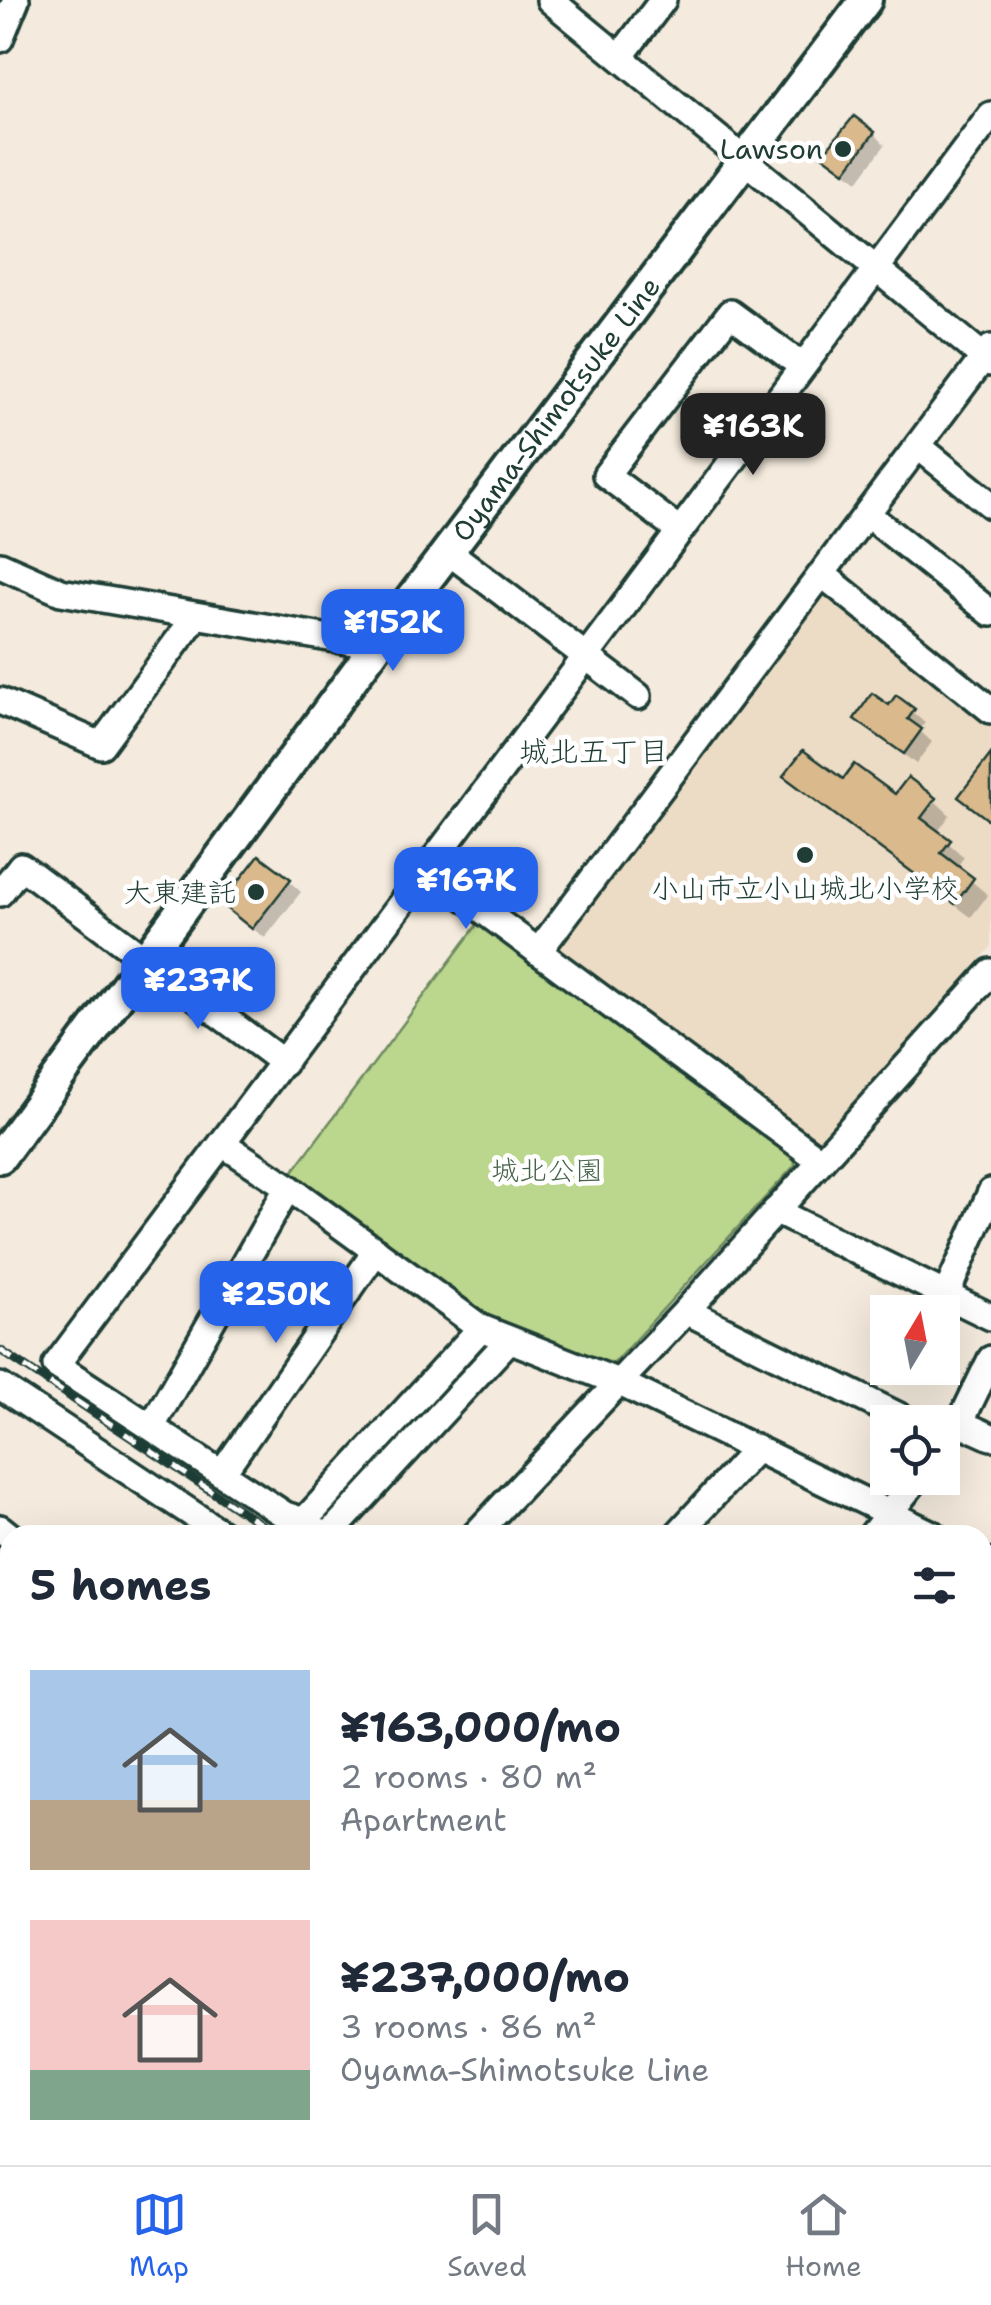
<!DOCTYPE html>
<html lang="en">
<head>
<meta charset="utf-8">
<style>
  :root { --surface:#fff; --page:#f2f2f3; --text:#1f2937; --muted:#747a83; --line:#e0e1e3; --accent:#2563eb }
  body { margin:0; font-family:"Shantell Sans","Klee One",sans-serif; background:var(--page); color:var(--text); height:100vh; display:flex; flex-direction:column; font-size:38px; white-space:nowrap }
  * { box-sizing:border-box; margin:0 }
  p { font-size:32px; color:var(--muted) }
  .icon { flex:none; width:55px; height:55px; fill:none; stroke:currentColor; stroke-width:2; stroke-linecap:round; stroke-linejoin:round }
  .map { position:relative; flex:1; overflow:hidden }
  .sheet { position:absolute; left:0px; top:1525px; width:992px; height:640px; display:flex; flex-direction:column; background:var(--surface); border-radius:30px 30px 0 0; box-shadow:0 10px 40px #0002 }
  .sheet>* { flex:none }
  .needle { width:65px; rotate:10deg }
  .fabs { position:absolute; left:870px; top:1295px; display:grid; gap:20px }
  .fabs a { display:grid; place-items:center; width:90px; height:90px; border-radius:0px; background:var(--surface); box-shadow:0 10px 40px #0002; font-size:50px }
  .price { position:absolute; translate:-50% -85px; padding:0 22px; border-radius:20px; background:var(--accent); color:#fff; font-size:32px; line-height:65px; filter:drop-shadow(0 2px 5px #0008) }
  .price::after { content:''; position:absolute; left:50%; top:60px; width:30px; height:22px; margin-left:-15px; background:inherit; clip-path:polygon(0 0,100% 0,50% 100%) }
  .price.current { background:#222; color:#fff }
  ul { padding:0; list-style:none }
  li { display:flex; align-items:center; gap:30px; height:250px; padding:0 30px }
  li span { display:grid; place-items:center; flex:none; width:280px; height:200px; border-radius:0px; color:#555 }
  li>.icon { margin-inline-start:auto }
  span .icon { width:120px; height:120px; fill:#fffc; stroke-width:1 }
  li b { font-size:42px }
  h2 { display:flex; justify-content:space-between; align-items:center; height:120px; padding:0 30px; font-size:42px }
  .menu { display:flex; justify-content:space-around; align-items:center; height:140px; border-top:2px solid var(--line); background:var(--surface); font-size:28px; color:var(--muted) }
  .menu a { display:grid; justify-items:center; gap:5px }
  .menu .current { color:var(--accent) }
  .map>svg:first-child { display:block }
  .built { fill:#ecdcc5 }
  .green { fill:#bbd68d; stroke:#6d8a60; stroke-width:2.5 }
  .shadow { fill:#0003 }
  .building { fill:#daba8d; stroke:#1f3d34; stroke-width:2.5 }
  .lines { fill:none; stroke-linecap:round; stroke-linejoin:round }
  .minor-casing { stroke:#1f3d34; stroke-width:32 }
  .major-casing { stroke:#1f3d34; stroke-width:38 }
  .minor { stroke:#fff; stroke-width:25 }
  .major { stroke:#fff; stroke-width:30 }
  .rail-casing { stroke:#1f3d34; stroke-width:9 }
  .rail { stroke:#fff; stroke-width:5; stroke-dasharray:15; stroke-linecap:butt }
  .poi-dot { fill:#1f3d34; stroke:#fff; stroke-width:4 }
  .labels { text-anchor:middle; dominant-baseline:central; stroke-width:9; stroke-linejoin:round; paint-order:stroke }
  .poi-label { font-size:28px; fill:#1f3d34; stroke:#fff; text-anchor:end }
  .street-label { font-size:28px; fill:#1f3d34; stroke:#fff }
  .park-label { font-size:28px; fill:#46634a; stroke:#fff }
  .neighbourhood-label { font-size:30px; fill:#1f3d34; stroke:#fff }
</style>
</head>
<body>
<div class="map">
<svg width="991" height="2165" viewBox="0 0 991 2165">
  <rect width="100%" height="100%" fill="#f4eadd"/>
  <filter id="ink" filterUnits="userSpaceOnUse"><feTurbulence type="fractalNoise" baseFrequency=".01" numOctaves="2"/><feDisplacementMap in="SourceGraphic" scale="20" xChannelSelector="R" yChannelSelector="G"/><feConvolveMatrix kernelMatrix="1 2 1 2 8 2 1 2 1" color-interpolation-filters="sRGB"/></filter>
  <g filter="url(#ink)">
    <!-- built -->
    <g class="built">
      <path d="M831,590L991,719V947L823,1140L805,1142L555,954V942L818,592Z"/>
      <path d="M367,2155H774L785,2165H358Z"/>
    </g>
    <!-- green -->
    <path class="green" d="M480,921L794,1153L795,1165L611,1366L601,1368L501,1329L288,1178Z"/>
    <!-- shadow -->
    <g class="shadow">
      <path d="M874,133L885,145L858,181L837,166Z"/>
      <path d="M897,699L925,723L919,730L932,742L916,764L857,719L890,709Z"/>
      <path d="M786,776L843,782L896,798L934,800L950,815L937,833L964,857L956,868L988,895L971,917L802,792Z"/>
      <path d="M289,881L301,892L265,938L236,916Z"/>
      <path d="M414,2155H728L738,2165H406Z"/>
    </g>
    <!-- building -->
    <g class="building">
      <path d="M854,116L875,132L845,172L822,155Z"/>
      <path d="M872,693L889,705L896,695L915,709L908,719L922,729L904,754L854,719Z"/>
      <path d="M803,750L843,779L854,764L895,794L908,777L936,798L921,818L951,840L941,853L974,878L955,904L783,776Z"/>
      <path d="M991,754V822L958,797Z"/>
      <path d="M259,855L291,879L252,929L221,904Z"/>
    </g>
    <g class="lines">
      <!-- minor casing -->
      <g class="minor-casing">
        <g id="minor">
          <path d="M550,0L991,363"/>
          <path d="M0,39L16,0"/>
          <path d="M620,57L663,0"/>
          <path d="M918,446L991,505"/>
          <path d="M867,514L991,613"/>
          <path d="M679,530L606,475L730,313L802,366"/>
          <path d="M449,552L638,696"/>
          <path d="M0,565L61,592L376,646"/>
          <path d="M822,574L991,710"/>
          <path d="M0,701L101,745L196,616"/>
          <path d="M427,869L821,1161"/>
          <path d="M0,893L21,866L284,1063"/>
          <path d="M538,952L991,348"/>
          <path d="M223,1144L288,1187L481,1328L618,1382L934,1535"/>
          <path d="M775,1211L991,1317"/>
          <path d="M946,1295L991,1192"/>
          <path d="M686,1311L911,1422"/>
          <path d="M0,1386L224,1535"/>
          <path d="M960,1423L991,1437"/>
          <path d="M152,1426L288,1187"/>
          <path d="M942,1444L960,1423L991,1359"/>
          <path d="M222,1473L376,1251"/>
          <path d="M304,1521L481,1328"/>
          <path d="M0,1528L10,1536"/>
          <path d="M323,1535L304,1521L285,1515L56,1365L991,115"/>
          <path d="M329,1535L509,1340"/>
          <path d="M475,1535L686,1311L991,972"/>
          <path d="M677,1535L756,1449"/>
          <path d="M872,1535L917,1478"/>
          <path d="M982,1571L991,1562"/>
          <path d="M0,1654L10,1662"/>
          <path d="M982,1697L991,1688"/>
          <path d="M0,1754L10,1744"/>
          <path d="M982,1818L991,1826"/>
          <path d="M0,1874L10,1863"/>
          <path d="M982,1895L991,1886"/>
          <path d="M982,2035L991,2040"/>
          <path d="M0,2054L10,2043"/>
          <path d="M0,2086L10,2095"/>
          <path d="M76,2155L87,2165"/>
          <path d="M254,2155L266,2165"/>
          <path d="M785,2155L795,2165"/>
          <path d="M347,2165L356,2155"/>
        </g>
      </g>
      <!-- major casing -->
      <g class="major-casing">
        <g id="major">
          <path id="s1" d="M0,1157L376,646L866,0"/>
        </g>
      </g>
      <!-- minor -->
      <use href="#minor" class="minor"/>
      <!-- major -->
      <use href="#major" class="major"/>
      <!-- rail casing -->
      <g class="rail-casing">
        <g id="rail">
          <path d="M0,1350L277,1535"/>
          <path d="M982,2000L991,2006"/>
        </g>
      </g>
      <!-- rail -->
      <use href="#rail" class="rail"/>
    </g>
  </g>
  <!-- markers -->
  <g class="poi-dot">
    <circle cx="843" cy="149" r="10"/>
    <circle cx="805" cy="855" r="10"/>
    <circle cx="256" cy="892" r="10"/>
  </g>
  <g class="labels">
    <!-- poi labels -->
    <g class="poi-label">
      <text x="823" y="149">Lawson</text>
      <text x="805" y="888" text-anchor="middle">小山市立小山城北小学校</text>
      <text x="236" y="892">大東建託</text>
    </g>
    <!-- street labels -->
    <g class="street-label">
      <text stroke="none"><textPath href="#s1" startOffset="932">Oyama-Shimotsuke Line</textPath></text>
    </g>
    <!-- park labels -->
    <g class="park-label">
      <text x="547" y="1170">城北公園</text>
    </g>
    <!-- neighbourhood labels -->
    <g class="neighbourhood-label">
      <text x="594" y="751">城北五丁目</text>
    </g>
  </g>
</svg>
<div class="fabs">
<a><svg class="needle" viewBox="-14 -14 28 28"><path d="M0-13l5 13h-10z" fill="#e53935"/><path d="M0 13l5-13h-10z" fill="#747a83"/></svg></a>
<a><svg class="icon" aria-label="locate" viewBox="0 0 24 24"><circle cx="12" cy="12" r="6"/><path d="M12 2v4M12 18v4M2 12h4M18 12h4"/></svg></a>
</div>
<b class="price current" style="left:753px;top:478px">¥163K</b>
<b class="price" style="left:393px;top:674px">¥152K</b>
<b class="price" style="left:466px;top:932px">¥167K</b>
<b class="price" style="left:198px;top:1032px">¥237K</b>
<b class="price" style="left:276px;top:1346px">¥250K</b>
<section class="sheet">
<h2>5 homes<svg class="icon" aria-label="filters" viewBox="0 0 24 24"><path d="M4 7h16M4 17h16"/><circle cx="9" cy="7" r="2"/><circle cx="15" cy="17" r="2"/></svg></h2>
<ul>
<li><span style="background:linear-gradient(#a9c7e8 65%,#b9a48a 0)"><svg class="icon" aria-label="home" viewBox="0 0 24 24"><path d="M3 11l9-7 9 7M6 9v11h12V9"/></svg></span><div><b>¥163,000/mo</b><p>2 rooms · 80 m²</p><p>Apartment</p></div></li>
<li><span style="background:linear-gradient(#f6c9c9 75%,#7fa58c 0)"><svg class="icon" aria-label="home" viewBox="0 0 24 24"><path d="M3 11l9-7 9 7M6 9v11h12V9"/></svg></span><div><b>¥237,000/mo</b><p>3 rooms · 86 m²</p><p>Oyama-Shimotsuke Line</p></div></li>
</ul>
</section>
</div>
<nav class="menu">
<a class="current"><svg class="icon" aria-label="map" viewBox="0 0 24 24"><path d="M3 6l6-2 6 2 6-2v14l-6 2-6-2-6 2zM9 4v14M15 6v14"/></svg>Map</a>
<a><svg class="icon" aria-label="saved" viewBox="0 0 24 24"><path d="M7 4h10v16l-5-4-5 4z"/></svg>Saved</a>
<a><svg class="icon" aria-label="home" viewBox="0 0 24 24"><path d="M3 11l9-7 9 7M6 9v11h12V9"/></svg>Home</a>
</nav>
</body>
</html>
